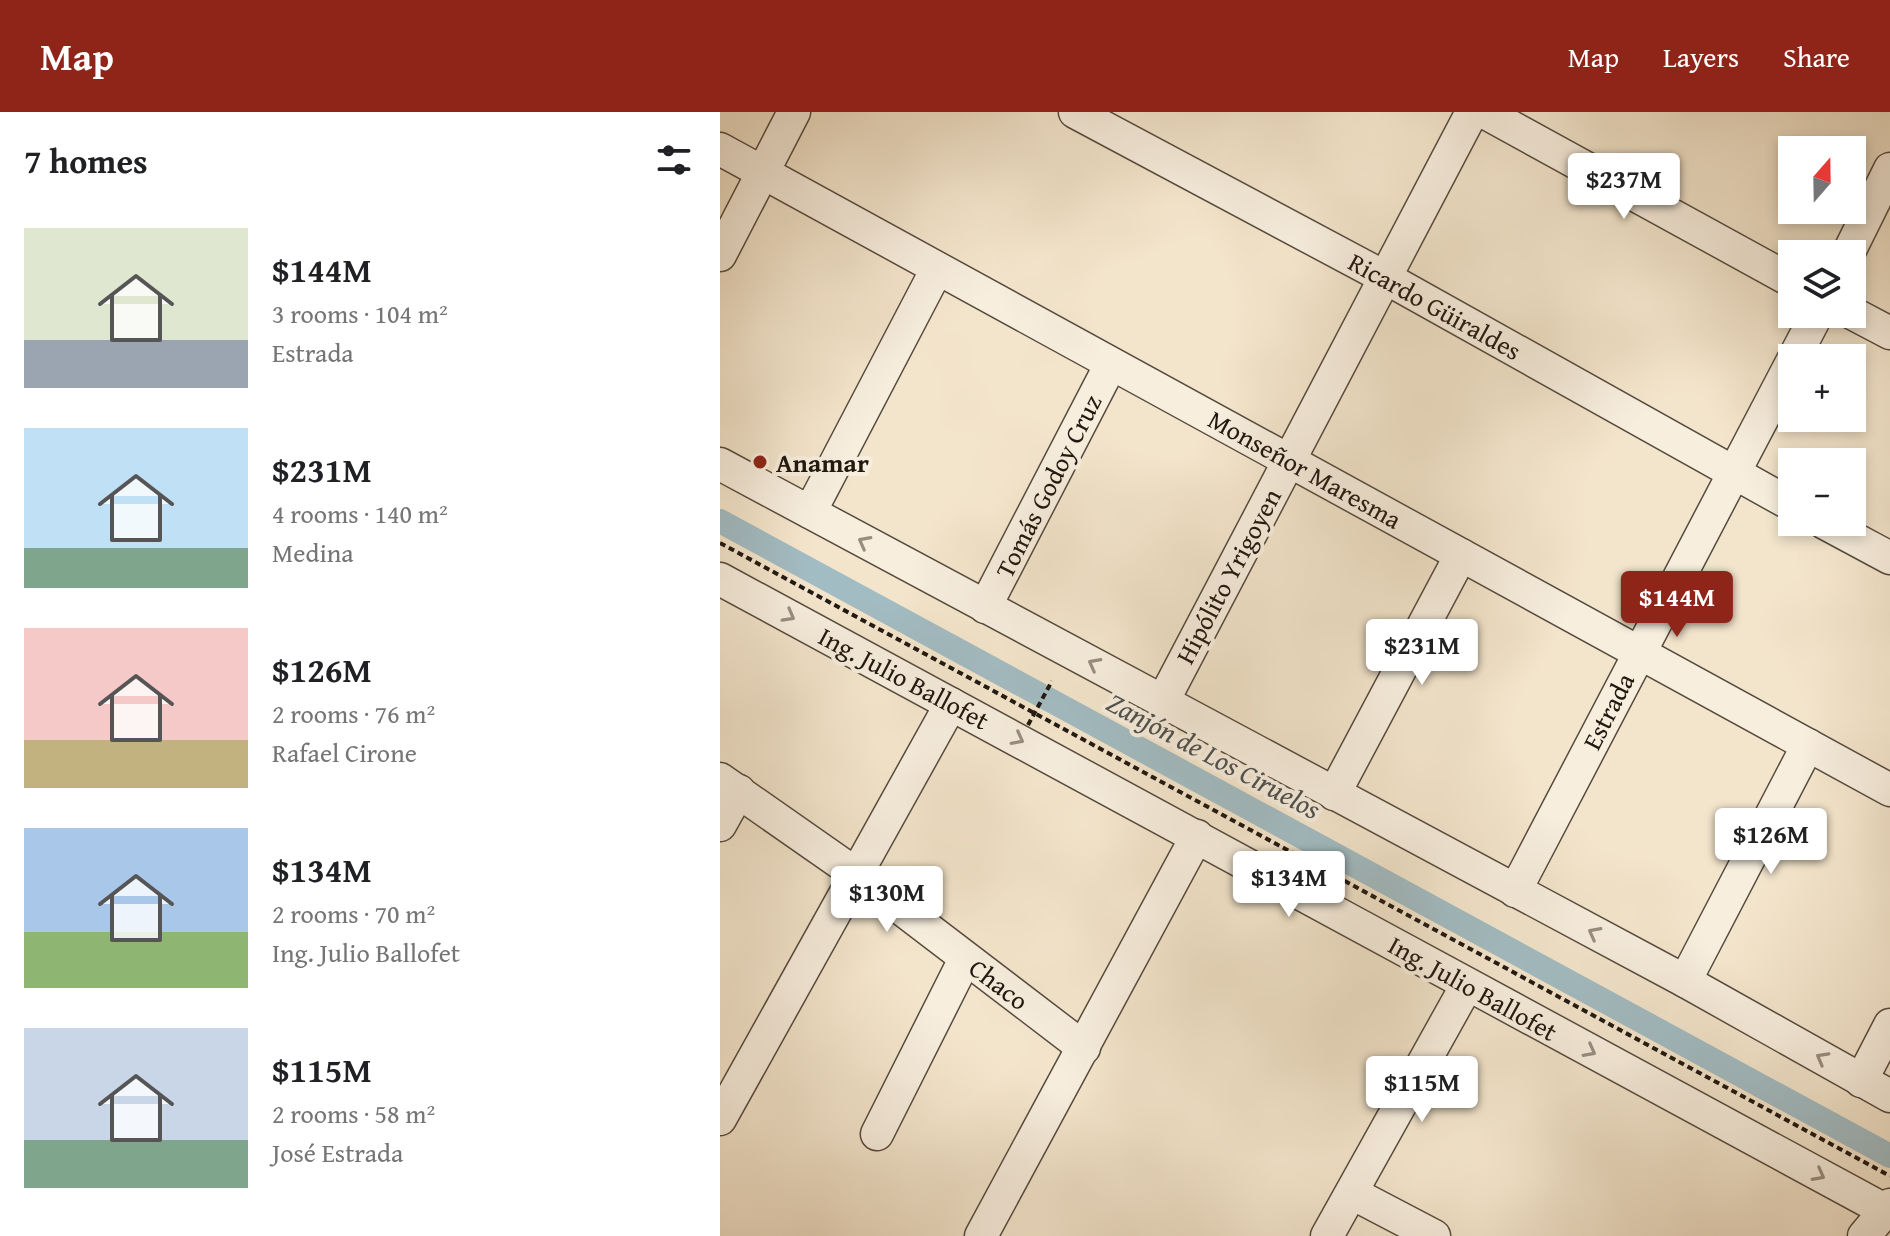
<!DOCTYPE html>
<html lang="en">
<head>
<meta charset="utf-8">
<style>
  :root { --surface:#fff; --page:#f2f2f2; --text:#202124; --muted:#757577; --accent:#8f2418 }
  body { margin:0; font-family:"Gentium Book Plus",serif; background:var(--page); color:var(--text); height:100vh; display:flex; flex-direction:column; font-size:30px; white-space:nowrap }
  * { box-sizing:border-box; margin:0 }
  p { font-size:26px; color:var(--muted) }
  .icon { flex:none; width:44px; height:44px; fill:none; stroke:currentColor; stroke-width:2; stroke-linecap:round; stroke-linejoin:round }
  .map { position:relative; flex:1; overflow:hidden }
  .sheet { display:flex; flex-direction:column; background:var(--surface); width:720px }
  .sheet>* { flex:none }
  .needle { width:52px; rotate:20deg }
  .fabs { position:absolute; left:1058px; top:24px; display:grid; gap:16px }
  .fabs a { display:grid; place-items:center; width:88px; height:88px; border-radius:0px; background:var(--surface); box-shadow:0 4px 12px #0003; font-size:40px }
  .price { position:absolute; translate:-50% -68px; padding:0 18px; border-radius:8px; background:#fff; color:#222; font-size:26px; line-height:52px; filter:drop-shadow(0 2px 4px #0008) }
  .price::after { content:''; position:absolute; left:50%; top:48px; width:24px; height:18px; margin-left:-12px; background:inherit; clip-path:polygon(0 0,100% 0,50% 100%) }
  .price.active { background:var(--accent); color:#fff }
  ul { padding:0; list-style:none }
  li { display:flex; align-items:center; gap:24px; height:200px; padding:0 24px }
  li span { display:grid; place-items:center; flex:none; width:224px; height:160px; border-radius:0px; color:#555 }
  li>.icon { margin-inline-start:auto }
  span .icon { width:96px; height:96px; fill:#fffc; stroke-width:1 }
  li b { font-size:34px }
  h2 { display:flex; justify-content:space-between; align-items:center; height:96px; padding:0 24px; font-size:34px }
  header { display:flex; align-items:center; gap:48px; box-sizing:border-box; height:112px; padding:0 40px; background:var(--accent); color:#fff }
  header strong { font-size:38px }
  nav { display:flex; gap:44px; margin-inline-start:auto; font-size:28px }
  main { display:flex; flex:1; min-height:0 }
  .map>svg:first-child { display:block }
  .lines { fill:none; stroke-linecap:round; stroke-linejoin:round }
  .canal { stroke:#a2bcc3; stroke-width:24 }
  .minor-casing { stroke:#564b3f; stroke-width:35 }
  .path { stroke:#211810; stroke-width:4; stroke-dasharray:6 4; stroke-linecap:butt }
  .minor { stroke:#f7eede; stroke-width:32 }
  .path-bridge { stroke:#211810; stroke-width:4; stroke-dasharray:6 4; stroke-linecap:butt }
  .oneway { stroke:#978e81 }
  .poi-dot { fill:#8f2418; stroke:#f7eede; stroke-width:3 }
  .labels { text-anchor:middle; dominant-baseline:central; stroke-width:8; stroke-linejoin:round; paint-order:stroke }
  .street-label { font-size:26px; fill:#211810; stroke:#f7eede }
  .poi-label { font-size:26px; font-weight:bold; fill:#211810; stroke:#f7eede; text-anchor:start }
  .water-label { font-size:28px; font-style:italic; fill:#4e514f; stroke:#f7eede }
</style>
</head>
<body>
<header>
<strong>Map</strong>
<nav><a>Map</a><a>Layers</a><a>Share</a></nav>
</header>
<main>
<section class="sheet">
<h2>7 homes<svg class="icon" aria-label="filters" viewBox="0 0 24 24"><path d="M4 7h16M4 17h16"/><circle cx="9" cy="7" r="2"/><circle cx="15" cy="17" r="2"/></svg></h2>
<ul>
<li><span style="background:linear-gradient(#dfe7d0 70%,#9aa5b1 0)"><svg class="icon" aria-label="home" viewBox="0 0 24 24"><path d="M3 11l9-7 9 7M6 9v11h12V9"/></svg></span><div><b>$144M</b><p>3 rooms · 104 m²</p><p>Estrada</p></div></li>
<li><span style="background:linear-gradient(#bfe0f5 75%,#7fa58c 0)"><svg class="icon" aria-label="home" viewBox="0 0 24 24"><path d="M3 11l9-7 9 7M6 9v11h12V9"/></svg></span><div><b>$231M</b><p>4 rooms · 140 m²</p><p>Medina</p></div></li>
<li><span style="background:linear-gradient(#f6c9c9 70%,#c2b280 0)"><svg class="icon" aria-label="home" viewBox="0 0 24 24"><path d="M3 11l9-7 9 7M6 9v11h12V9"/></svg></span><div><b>$126M</b><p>2 rooms · 76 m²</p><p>Rafael Cirone</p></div></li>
<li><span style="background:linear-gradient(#a9c7e8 65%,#8fb573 0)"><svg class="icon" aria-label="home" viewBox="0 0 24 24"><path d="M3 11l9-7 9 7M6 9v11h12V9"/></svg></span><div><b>$134M</b><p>2 rooms · 70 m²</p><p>Ing. Julio Ballofet</p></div></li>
<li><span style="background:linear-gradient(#c9d6e8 70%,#7fa58c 0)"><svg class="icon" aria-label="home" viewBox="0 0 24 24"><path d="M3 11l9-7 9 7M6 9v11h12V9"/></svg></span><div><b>$115M</b><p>2 rooms · 58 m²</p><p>José Estrada</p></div></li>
</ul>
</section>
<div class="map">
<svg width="1170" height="1124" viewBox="0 0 1170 1124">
  <rect width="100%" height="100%" fill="#f3e5cc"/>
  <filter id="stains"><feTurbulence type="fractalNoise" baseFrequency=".0025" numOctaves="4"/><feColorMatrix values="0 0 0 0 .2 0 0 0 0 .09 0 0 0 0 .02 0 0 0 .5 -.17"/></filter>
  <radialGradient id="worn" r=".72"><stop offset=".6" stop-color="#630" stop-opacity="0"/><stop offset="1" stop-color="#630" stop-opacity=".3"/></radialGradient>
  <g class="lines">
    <!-- canal -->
    <path class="canal" d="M0,409L1170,1044"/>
    <!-- minor casing -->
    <g class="minor-casing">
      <g id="minor">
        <path d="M355,0L666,166L1072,393"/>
        <path d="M764,0L1072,169"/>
        <path d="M0,37L1170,678"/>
        <path d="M1128,142L1170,57"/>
        <path d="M0,143L74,0"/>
        <path d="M1132,201L1170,221"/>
        <path d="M1074,246L1097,202"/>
        <path d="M0,352L965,869L1170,984"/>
        <path d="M90,400L217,157"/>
        <path d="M1103,410L1170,446"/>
        <path d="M0,467L1170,1101"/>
        <path d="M265,495L391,252"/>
        <path d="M443,589L752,0"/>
        <path d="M0,667L136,762L364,936"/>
        <path d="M614,682L741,443"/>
        <path d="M0,713L19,679"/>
        <path d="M795,779L1072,250"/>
        <path d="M965,869L1088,633"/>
        <path d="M1141,969L1170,913"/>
        <path d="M0,1007L231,592"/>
        <path d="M157,1022L245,847"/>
        <path d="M632,1081L714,1124"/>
        <path d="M261,1124L477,724"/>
        <path d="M607,1124L747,873"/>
        <path d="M1144,1124L1170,1093"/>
      </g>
    </g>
    <!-- path -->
    <path class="path" d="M0,431L1170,1064"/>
    <!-- minor -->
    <use href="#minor" class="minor"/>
    <!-- path-bridge -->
    <path class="path-bridge" d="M308,613L332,569"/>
  </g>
  <!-- one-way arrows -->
  <defs><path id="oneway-chevron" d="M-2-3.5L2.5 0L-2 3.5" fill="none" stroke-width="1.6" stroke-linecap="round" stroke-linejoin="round" transform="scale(2)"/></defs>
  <g class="oneway">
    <use href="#oneway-chevron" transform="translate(144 430) rotate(-152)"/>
    <use href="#oneway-chevron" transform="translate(69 504) rotate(29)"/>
    <use href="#oneway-chevron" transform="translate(374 552) rotate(-152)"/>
    <use href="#oneway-chevron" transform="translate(298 627) rotate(28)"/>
    <use href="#oneway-chevron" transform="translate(874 821) rotate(-152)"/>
    <use href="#oneway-chevron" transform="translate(870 939) rotate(28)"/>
    <use href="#oneway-chevron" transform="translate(1102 946) rotate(-151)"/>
    <use href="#oneway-chevron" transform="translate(1099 1063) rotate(28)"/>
  </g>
  <!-- markers -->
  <circle class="poi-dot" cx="40" cy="350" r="8"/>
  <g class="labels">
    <!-- street labels -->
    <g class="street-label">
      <text transform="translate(715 194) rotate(29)">Ricardo Güiraldes</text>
      <text transform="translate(585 357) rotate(29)">Monseñor Maresma</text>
      <text transform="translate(328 374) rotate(-63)">Tomás Godoy Cruz</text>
      <text transform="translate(508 464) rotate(-62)">Hipólito Yrigoyen</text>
      <text transform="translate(184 566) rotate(28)">Ing. Julio Ballofet</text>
      <text transform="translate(888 599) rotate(-63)">Estrada</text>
      <text transform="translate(279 872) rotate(37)">Chaco</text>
      <text transform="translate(753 876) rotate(29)">Ing. Julio Ballofet</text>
    </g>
    <!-- poi labels -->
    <g class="poi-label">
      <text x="56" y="350">Anamar</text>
    </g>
    <!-- water labels -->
    <g class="water-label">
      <text transform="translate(494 643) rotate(28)">Zanjón de Los Ciruelos</text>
    </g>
  </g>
  <rect width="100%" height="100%" filter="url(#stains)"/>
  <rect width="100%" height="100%" fill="url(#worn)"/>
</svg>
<div class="fabs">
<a><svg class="needle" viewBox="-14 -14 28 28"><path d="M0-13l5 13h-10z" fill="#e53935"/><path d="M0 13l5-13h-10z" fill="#757577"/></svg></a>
<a><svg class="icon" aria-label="layers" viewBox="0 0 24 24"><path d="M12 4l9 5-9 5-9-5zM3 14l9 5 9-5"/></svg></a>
<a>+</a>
<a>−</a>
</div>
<b class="price" style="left:904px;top:109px">$237M</b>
<b class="price active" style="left:957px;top:527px">$144M</b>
<b class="price" style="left:702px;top:575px">$231M</b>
<b class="price" style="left:1051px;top:764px">$126M</b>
<b class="price" style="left:569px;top:807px">$134M</b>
<b class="price" style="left:167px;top:822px">$130M</b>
<b class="price" style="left:702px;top:1012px">$115M</b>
</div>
</main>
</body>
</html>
